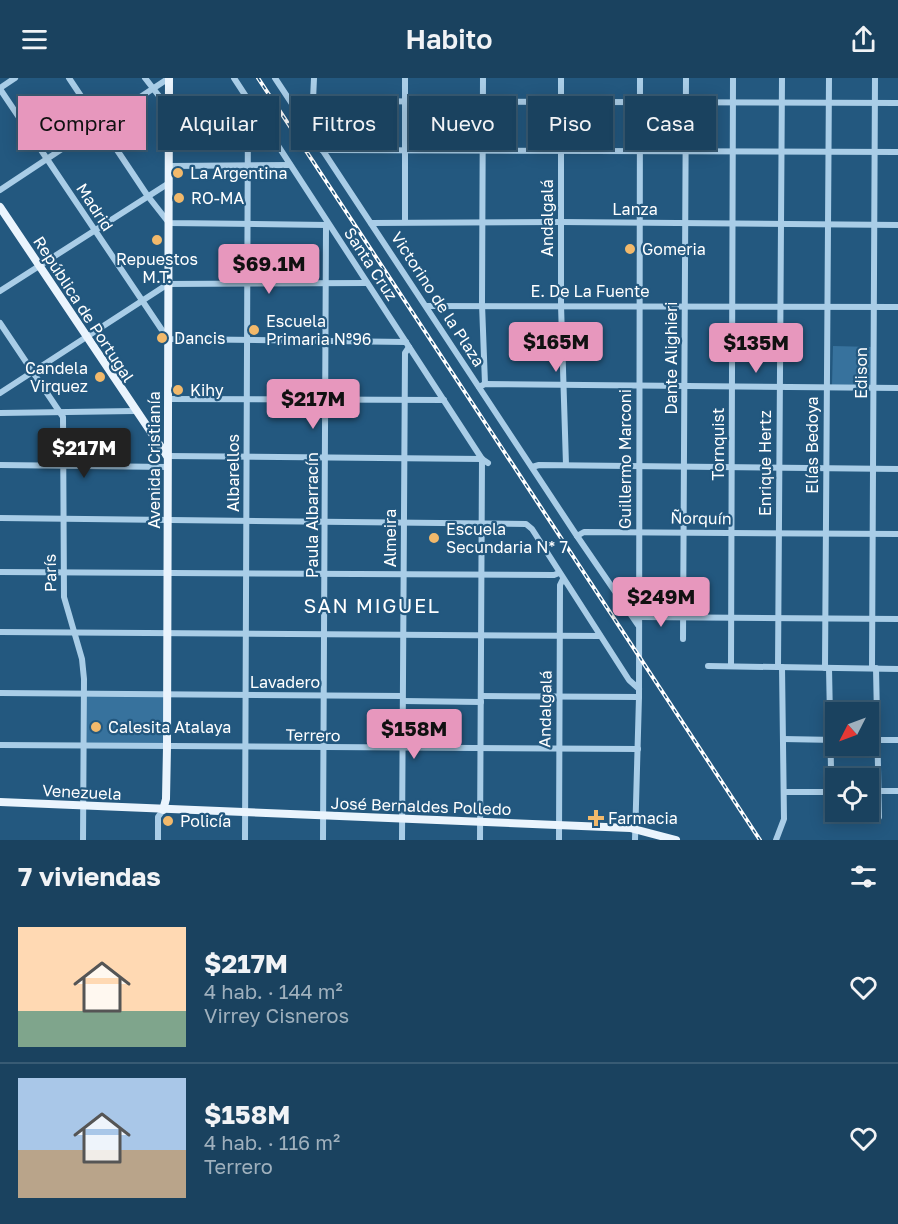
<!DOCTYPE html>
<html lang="es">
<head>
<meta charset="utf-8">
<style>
  :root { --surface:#1a425f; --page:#274d68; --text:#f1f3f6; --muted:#9fb0bd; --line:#385b74; --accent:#e797bd }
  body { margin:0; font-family:"Golos Text",sans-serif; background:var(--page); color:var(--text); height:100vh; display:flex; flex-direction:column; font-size:22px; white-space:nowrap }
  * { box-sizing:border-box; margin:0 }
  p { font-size:20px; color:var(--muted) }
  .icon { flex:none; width:33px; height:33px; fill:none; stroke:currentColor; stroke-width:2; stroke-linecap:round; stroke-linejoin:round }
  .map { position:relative; height:762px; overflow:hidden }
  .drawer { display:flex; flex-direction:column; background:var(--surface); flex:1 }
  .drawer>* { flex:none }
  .banner { position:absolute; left:18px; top:18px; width:862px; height:54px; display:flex; gap:12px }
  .needle { width:39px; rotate:228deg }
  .buttons { position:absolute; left:825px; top:624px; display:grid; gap:12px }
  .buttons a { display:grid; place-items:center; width:54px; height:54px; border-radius:0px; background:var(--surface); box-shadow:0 3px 15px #0003,0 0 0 2px var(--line); font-size:30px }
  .price { position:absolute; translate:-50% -51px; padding:0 14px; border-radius:6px; background:var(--accent); color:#111; font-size:20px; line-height:39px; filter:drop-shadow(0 2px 3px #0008) }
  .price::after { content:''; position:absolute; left:50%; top:36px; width:18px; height:14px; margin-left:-9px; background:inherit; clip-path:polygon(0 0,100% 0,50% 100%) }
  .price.selected { background:#222; color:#fff }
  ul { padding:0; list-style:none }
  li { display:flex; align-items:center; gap:18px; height:150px; padding:0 18px }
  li+li { border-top:2px solid var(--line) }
  li span { display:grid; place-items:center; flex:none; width:168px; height:120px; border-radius:0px; color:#555 }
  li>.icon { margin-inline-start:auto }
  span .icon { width:72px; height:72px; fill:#fffc; stroke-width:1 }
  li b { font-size:26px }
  h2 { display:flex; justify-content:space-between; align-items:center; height:72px; padding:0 18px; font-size:26px }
  .tag { padding:0 21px; border-radius:0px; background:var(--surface); box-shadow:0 3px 15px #0003,0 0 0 2px var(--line); font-size:21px; line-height:54px }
  .tag.selected { background:var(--accent); color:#111 }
  header { display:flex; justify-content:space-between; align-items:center; height:78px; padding:0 18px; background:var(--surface); font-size:27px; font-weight:600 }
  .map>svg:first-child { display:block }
  .green { fill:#37729d }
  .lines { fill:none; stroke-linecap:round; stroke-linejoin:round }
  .minor { stroke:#a9cde7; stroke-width:6 }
  .major { stroke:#eaf4fd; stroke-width:8 }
  .rail-casing { stroke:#fff; stroke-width:4 }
  .rail { stroke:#23587f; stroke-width:1.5; stroke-dasharray:4.5; stroke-linecap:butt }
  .poi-dot { fill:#f2b96b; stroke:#23587f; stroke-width:2 }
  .labels { text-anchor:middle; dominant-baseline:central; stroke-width:4.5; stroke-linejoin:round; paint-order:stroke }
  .poi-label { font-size:16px; fill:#fff; stroke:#23587f; text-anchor:start }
  .street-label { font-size:16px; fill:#fff; stroke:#23587f }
  .quarter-label { font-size:20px; letter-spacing:1.5px; fill:#fff; stroke:#23587f }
</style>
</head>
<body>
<header><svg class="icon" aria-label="menu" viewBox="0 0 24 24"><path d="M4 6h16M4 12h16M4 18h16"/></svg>Habito<svg class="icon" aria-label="share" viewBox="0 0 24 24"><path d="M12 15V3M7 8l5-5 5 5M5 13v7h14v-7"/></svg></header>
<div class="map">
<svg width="898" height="762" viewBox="0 0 898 762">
  <rect width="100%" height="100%" fill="#23587f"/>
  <!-- green -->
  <g class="green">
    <path d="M833,268L873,269L872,308L832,307Z"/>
    <path d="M86,618H165V669L87,668Z"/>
  </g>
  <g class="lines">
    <!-- minor -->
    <g class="minor">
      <path d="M69,0L147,117L169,145L327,147"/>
      <path d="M145,0L166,27H250"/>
      <path d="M234,0L482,381L488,385"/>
      <path d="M275,0L577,458L638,547"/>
      <path d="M483,0L482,226L485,306"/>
      <path d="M561,0V227L566,387"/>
      <path d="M0,10L15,0"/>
      <path d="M0,11L168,261L406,264"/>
      <path d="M313,22L314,0"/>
      <path d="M291,23L898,25"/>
      <path d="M322,72L898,74"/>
      <path d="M170,88L290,87"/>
      <path d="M0,112L169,0"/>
      <path d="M405,143V0"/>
      <path d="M371,145L561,144L898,147"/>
      <path d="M0,213L169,105"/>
      <path d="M427,228L898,229"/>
      <path d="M0,245L63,339L64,519L82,581L84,601L83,762"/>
      <path d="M479,309L485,306L898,310"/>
      <path d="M0,315L168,206L367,205"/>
      <path d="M168,321L444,322"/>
      <path d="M0,335L135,333"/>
      <path d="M167,378L482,381"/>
      <path d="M0,387L168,389"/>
      <path d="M532,389L539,387L898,391"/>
      <path d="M0,440L526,446L532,451L629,602L639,611"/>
      <path d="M577,458L584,454L898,456"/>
      <path d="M0,494L554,497L559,495"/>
      <path d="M638,539L898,541"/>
      <path d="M0,554L600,558"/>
      <path d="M683,561L686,0"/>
      <path d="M708,588L898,591"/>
      <path d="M731,588L733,0"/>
      <path d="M778,589L782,0"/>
      <path d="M825,590L829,0"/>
      <path d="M829,590L832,741"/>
      <path d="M872,590L875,0"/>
      <path d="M876,590L879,739"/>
      <path d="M0,615L402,618"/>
      <path d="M481,618L639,619"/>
      <path d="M403,623L481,624"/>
      <path d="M783,661L836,662"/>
      <path d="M868,662H898"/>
      <path d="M0,667L638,671"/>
      <path d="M868,713H898"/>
      <path d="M785,714H835"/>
      <path d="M158,762V739L163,732"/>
      <path d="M245,762L248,28"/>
      <path d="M323,762L326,148"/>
      <path d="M402,762L405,275L409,269"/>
      <path d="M480,762L482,381"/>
      <path d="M559,762L560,507L563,501"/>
      <path d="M635,762L639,619L640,0"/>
      <path d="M776,762L784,741L782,589"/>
    </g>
    <!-- major -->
    <g class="major">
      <path d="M0,129L167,378"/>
      <path d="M0,724L630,750L676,762"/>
      <path d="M163,732L166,721L167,669L169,0"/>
    </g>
    <!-- rail casing -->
    <g class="rail-casing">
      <path id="rail" d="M258,0L760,762"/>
    </g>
    <!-- rail -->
    <use href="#rail" class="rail"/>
  </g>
  <!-- markers -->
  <g class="poi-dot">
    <circle cx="178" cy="95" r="6"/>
    <circle cx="179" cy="120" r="6"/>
    <circle cx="157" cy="162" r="6"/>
    <circle cx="630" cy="171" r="6"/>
    <circle cx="254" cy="252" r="6"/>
    <circle cx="162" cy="260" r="6"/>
    <circle cx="100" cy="299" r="6"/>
    <circle cx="178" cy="312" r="6"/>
    <circle cx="434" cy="460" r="6"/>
    <circle cx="96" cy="649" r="6"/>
    <path d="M593 731h6v6h6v6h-6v6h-6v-6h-6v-6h6z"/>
    <circle cx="168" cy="743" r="6"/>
  </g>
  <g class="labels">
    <!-- poi labels -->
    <g class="poi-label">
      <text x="190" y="95">La Argentina</text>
      <text x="191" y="120">RO-MA</text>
      <text x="642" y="171">Gomeria</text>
      <text x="157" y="181" text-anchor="middle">Repuestos<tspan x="157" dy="18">M.T.</tspan></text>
      <text x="266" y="243">Escuela<tspan x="266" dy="18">Primaria N°96</tspan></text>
      <text x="174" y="260">Dancis</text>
      <text x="88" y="290" text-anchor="end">Candela<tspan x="88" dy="18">Virquez</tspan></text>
      <text x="190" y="312">Kihy</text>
      <text x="446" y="451">Escuela<tspan x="446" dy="18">Secundaria N* 7</tspan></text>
      <text x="108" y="649">Calesita Atalaya</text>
      <text x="608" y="740">Farmacia</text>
      <text x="180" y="743">Policía</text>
    </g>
    <!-- street labels -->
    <g class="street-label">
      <text transform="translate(95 129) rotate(57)">Madrid</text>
      <text x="635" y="131">Lanza</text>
      <text transform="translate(547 140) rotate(-90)">Andalgalá</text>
      <text transform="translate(371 186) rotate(57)">Santa Cruz</text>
      <text x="590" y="213">E. De La Fuente</text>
      <text transform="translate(438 221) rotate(57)">Victorino de la Plaza</text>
      <text transform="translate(84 231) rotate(57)">República de Portugal</text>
      <text transform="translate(671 280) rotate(-90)">Dante Alighieri</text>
      <text transform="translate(861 295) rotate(-90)">Edison</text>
      <text transform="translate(718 366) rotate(-90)">Tornquist</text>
      <text transform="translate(812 367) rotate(-90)">Elías Bedoya</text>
      <text transform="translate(625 381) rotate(-90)">Guillermo Marconi</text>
      <text transform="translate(154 382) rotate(-90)">Avenida Cristianía</text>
      <text transform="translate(765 385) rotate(-90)">Enrique Hertz</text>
      <text transform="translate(233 395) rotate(-90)">Albarellos</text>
      <text transform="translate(312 437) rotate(-90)">Paula Albarracín</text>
      <text transform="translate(701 440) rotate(1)">Ñorquín</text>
      <text transform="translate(390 460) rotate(-90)">Almeira</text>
      <text transform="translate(50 495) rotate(-91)">París</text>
      <text x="285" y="604">Lavadero</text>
      <text transform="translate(545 631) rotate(-89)">Andalgalá</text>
      <text transform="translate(313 657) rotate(1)">Terrero</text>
      <text transform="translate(82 714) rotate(3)">Venezuela</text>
      <text transform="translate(421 728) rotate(2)">José Bernaldes Polledo</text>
    </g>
    <!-- quarter labels -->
    <g class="quarter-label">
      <text x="372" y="527">SAN MIGUEL</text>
    </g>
  </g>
</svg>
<div class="buttons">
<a><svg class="needle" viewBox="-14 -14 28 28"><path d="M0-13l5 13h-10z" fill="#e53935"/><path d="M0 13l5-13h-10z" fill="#9fb0bd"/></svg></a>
<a><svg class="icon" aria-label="locate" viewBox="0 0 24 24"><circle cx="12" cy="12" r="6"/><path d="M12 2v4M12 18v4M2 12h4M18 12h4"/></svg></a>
</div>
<b class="price" style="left:269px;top:217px">$69.1M</b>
<b class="price" style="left:556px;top:295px">$165M</b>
<b class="price" style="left:756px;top:296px">$135M</b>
<b class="price" style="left:313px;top:352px">$217M</b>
<b class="price selected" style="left:84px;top:401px">$217M</b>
<b class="price" style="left:661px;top:550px">$249M</b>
<b class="price" style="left:414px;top:682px">$158M</b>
<div class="banner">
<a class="tag selected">Comprar</a>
<a class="tag">Alquilar</a>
<a class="tag">Filtros</a>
<a class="tag">Nuevo</a>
<a class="tag">Piso</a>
<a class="tag">Casa</a>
</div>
</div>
<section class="drawer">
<h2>7 viviendas<svg class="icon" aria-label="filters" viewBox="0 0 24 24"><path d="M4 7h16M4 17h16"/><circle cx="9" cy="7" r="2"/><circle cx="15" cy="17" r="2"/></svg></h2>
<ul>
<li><span style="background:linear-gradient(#ffd9b3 70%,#7fa58c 0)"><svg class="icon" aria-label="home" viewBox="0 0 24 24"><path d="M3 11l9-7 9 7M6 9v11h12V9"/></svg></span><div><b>$217M</b><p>4 hab. · 144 m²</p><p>Virrey Cisneros</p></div><svg class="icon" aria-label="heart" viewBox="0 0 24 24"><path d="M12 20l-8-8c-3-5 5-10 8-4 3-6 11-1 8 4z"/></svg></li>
<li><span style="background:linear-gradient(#a9c7e8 60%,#b9a48a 0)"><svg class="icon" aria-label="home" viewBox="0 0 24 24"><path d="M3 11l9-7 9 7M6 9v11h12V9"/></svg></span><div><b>$158M</b><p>4 hab. · 116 m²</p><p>Terrero</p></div><svg class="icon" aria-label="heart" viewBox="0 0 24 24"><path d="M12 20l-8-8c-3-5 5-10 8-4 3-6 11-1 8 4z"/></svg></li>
</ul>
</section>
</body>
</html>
